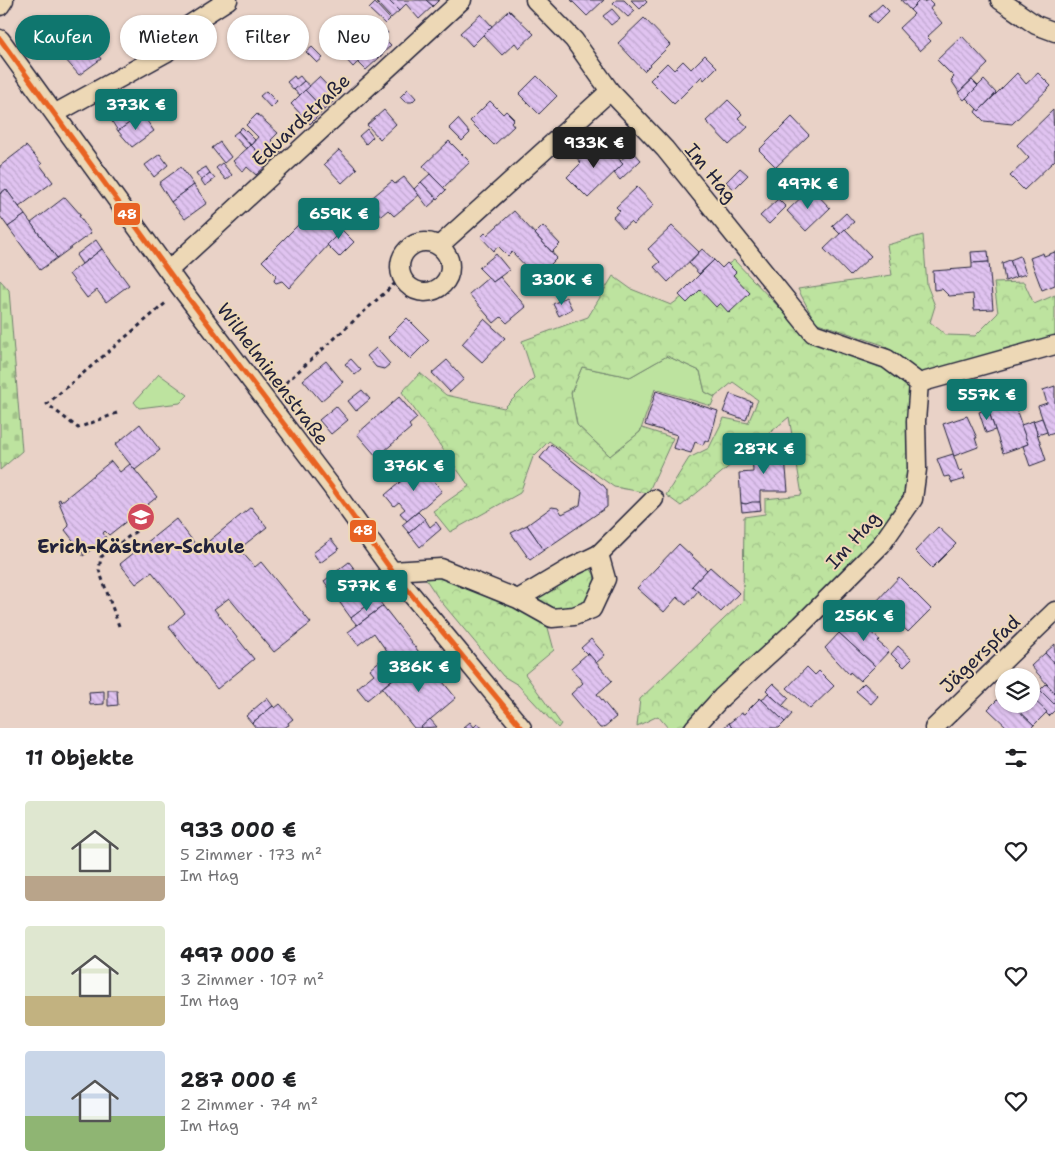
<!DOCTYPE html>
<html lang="de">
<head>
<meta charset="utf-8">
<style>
  :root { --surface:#fff; --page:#f2f2f2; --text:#202124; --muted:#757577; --accent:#0f766e }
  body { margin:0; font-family:"Shantell Sans",sans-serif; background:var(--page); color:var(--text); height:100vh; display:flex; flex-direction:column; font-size:19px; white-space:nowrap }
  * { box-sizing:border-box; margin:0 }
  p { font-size:16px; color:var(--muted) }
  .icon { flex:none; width:28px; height:28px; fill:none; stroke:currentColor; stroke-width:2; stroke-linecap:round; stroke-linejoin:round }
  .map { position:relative; height:728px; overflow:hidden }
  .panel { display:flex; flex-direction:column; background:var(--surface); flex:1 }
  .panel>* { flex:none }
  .guide { position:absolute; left:15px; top:15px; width:500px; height:45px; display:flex; gap:10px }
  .tools { position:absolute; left:995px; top:668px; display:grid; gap:10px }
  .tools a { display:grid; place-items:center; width:45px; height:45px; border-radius:50%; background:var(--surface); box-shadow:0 1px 4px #0004; font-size:25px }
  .price { position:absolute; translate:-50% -42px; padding:0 11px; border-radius:5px; background:var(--accent); color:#fff; font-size:16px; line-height:32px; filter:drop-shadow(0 1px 2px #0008) }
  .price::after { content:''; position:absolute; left:50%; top:30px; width:15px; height:11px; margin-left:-8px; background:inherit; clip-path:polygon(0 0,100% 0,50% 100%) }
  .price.selected { background:#222; color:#fff }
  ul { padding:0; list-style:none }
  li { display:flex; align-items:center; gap:15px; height:125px; padding:0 25px }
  li span { display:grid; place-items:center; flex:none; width:140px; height:100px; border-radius:5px; color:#555 }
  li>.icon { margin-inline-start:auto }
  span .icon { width:60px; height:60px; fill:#fffc; stroke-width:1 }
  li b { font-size:21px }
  h2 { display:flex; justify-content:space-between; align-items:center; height:60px; padding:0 25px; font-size:21px }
  .chip { padding:0 18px; border-radius:22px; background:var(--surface); box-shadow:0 1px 4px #0004; font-size:18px; line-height:45px }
  .chip.selected { background:var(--accent); color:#fff }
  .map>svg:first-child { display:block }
  .green { fill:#bde39f; stroke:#70826d }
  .forest { fill:url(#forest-crowns); stroke:#70826d }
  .cemetery { fill:url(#cemetery-stones); stroke:#70826d }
  .building { fill:url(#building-back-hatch); stroke:#22223b }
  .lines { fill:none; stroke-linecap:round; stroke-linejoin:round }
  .street-casing { stroke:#22223b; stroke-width:21 }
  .path { stroke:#22223b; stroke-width:3; stroke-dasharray:4 4; stroke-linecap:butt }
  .street { stroke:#edd8b6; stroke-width:18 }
  .bus-1-casing { stroke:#edd8b6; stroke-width:9 }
  .bus-1 { stroke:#e86223; stroke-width:5 }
  .labels { text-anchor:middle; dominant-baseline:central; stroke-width:4; stroke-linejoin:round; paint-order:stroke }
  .street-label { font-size:19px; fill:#22223b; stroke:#edd8b6 }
  .poi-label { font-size:19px; font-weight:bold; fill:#22223b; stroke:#edd8b6 }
  .line-badge { stroke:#edd8b6; stroke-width:2 }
  .badge-label { font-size:14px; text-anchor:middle; font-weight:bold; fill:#fff }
</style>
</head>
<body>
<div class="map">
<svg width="1055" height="728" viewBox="0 0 1055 728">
  <defs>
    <pattern id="forest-crowns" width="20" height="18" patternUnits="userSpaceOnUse" patternTransform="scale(1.25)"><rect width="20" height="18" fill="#bde39f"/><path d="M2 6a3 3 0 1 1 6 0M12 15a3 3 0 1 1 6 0" fill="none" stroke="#a2c28a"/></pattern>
    <pattern id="cemetery-stones" width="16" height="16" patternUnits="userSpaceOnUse" patternTransform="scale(1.25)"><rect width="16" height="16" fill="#bde39f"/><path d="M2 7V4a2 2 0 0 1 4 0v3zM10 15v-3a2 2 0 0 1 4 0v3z" fill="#a2c28a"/></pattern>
    <pattern id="building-back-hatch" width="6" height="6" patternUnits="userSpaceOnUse" patternTransform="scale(1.25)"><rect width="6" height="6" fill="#e0c3f0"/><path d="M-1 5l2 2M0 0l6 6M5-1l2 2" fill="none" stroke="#c0a7cf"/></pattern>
  </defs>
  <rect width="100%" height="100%" fill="#e9d2c7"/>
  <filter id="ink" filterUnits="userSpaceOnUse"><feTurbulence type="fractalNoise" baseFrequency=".02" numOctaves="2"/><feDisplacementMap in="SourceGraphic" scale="10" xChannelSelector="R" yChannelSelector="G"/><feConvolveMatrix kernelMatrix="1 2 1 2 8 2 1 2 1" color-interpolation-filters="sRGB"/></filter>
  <g filter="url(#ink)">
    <!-- green -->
    <g class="green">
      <path d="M667,356L700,371L705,392L715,397L711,406L655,389L640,432L610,456L577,425L571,393L582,367L630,377Z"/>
      <path d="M159,374L188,395L180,403L139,408L134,402Z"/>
    </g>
    <!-- forest -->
    <g class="forest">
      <path d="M923,235L927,285L935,306L930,322L946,335L975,336L998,313L994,283L1024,282L1034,304L1055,295V336L923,374L883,345L815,322L798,289L892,275L887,245Z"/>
      <path d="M734,260L810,340L879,361L914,385L910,499L803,613L680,728H668L658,716L637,726L640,699L743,601L744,517L765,514V499L802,495L789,417L681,506L666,495L689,458L709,448L724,418L748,423L758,400L733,382L715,397L705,392L700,371L667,356L630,377L582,367L571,393L577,425L610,456L640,432L642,428L673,438L648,493L614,487L549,441L533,457L520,493L450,532L433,511L469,486L402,392L420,373L446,395L504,408L534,378L522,341L588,317L613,276L631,289L671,305Z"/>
      <path d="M588,565L594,574L597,590L583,607L556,615L532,602Z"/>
      <path d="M436,577L490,594L547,624L554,650L525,674L561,724L558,728L518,685L503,676L439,599L425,578Z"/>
    </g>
    <!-- cemetery -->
    <path class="cemetery" d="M0,280L9,290L22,451L0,470Z"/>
    <!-- building -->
    <g class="building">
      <path d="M381,0H388L399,11L391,18L377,3Z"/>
      <path d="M388,0H426L433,6L419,19L406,4L399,11Z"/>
      <path d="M426,0H439L433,6Z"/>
      <path d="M571,0H604L587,16Z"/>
      <path d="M616,0H624L635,11L628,17L613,3Z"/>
      <path d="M631,0H645L647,2L640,9Z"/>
      <path d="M901,0H920L910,10Z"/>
      <path d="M920,0L923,2L928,0L933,5L930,9L942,23L927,37L931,41L920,51L899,28L914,14L910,10Z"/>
      <path d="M375,3L390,19L385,24L369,9Z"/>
      <path d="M882,4L889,11L876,24L869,16Z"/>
      <path d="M612,9L620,18L611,25L603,16Z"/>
      <path d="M509,10L534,34L519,48L515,43L502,55L483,35Z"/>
      <path d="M481,14L492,26L472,46L460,33Z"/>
      <path d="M51,15L56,23L44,31L38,23Z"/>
      <path d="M644,18L670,45L644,71L618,43Z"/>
      <path d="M352,22L359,30L351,38L343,30Z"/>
      <path d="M378,23L388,33L383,37L391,45L379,58L361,39Z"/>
      <path d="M75,24L89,42L65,59L53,40Z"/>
      <path d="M100,24L104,30L95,37L91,30Z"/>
      <path d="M104,30L109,36L100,43L95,37Z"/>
      <path d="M359,30L365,35L356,44L351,38Z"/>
      <path d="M962,36L988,64L959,92L951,80L954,77L937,60Z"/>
      <path d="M361,39L379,58L366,70L358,62L353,67L343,56Z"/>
      <path d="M89,42L101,59L79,75L65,59Z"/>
      <path d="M312,47L323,58L317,63L306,52Z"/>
      <path d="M705,55L717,67L704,80L702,76L674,104L650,80L667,63L674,70L683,61L691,69Z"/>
      <path d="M1017,73L1026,84L1038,73L1051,86L1012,124L984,121L975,112L977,109L979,111Z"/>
      <path d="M294,76L296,79L300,76L304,81L294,90L287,82Z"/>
      <path d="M537,76L557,96L539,114L519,94Z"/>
      <path d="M319,77L338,97L324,110L305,90Z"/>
      <path d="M972,80L978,86L964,100L958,93Z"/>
      <path d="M984,80L996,93L979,111L966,98Z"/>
      <path d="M304,81L310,86L300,95L294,90Z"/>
      <path d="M408,89L416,98L412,102H405L400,97Z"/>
      <path d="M305,90L324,110L310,124L291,104Z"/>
      <path d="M266,91L277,102L271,108L260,96Z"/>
      <path d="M128,95L142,114L118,131L106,112Z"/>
      <path d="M152,96L157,103L148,109L144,103Z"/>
      <path d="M728,100L742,114L738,118L748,127L729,145L706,121Z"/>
      <path d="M490,101L503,114L506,111L514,119L511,122L514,126L494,145L470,121Z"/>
      <path d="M157,103L161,108L152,115L148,109Z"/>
      <path d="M384,110L396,124L380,139L367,125Z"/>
      <path d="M1053,110L1055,160L1024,190L1010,176L1029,158L1017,145Z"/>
      <path d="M142,114L154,131L132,147L118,131Z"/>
      <path d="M257,114L278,133L271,140L281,151L269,163L251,145L258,137L246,125Z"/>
      <path d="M792,117L809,135L776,167L759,150Z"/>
      <path d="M458,119L470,133L462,141L449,128Z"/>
      <path d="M242,127L255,140L251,145L238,131Z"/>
      <path d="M367,129L373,137L366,144L359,136Z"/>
      <path d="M238,131L250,145L246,149L233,135Z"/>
      <path d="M449,141L470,162L443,188L423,166Z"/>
      <path d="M592,141L608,158L613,152L623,164L588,198L567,177L581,163L576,157Z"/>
      <path d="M220,142L231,157L224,163L212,148Z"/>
      <path d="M251,145L269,163L256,175L247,167L243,172L233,161Z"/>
      <path d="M26,146L42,164L40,165L53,182L19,207L6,189L0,194V166Z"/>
      <path d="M339,150L357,169L342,183L324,164Z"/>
      <path d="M632,150L641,160L620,180L614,173L623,164L620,161Z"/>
      <path d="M160,154L168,165L154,177L145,165Z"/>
      <path d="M222,163L232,175L226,180L216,168Z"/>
      <path d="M181,167L194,185L171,202L159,183Z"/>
      <path d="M206,167L210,173L201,180L196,173Z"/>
      <path d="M740,168L748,175L734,189L726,182Z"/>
      <path d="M210,173L215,179L205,186L201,180Z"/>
      <path d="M430,174L446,190L437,199L421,182Z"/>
      <path d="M404,177L419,195L394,216L388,210L381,216L368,201L392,181L395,184Z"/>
      <path d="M421,182L437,199L428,207L414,189Z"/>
      <path d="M194,185L207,203L185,219L171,202Z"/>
      <path d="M637,187L654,205L633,225L630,222L623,228L613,217L620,211L616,207Z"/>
      <path d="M811,188L830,208L806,231L787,211Z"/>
      <path d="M6,189L25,215L8,227L0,216V194Z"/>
      <path d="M65,197L81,215L79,216L91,233L57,258L31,223Z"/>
      <path d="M778,199L786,207L769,224L760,216Z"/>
      <path d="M317,205L328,213L329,217L326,220L339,233L289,288L282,281L276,283L274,281L276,275L262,261L304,219L299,213L306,206L314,209Z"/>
      <path d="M514,211L557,258L537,278L512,252L508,256L498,246L494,251L481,237L485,233L487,235Z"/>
      <path d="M846,213L854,222L840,234L832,226Z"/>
      <path d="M25,215L57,258L40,270L8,227Z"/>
      <path d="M329,217L354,242L339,257L327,245L339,233L326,220Z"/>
      <path d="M543,226L560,244L552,252L535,234Z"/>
      <path d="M672,226L699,252L668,282L654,267L660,262L648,249Z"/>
      <path d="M845,229L871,256L850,276L824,249Z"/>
      <path d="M96,240L102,249L82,264L76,255Z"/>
      <path d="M102,249L129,285L106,302L97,290L87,298L69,274Z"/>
      <path d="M702,249L714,260L699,274L689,263Z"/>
      <path d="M988,251L989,262L972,263L971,252Z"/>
      <path d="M1055,252V285L1042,290L1030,258L1043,253L1044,256Z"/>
      <path d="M496,254L509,270L493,282L479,268Z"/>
      <path d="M1020,256L1026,274L1016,277L1010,260Z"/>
      <path d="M714,260L722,268L727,263L736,272L733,275L750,293L729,313L720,303L716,307L700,290L687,303L679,295Z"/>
      <path d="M1010,260L1016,277L1005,281L1002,263Z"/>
      <path d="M989,262L993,309L974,310L973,294L949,296L942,289L934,290L933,271L972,268V263Z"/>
      <path d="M489,277L493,282L500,277L526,307L507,323L501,317L494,323L469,294Z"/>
      <path d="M566,297L572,309L559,316L553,304Z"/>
      <path d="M407,318L429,340L410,359L388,337Z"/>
      <path d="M484,319L505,338L482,362L462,344Z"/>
      <path d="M376,348L390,364L384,369L376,367L367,356Z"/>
      <path d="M351,359L361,370L355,375L345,364Z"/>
      <path d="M447,360L464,379L450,392L432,373Z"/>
      <path d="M326,361L343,382L321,401L303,380Z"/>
      <path d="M1055,386V433L1048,435L1038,406L1047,403L1043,390Z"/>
      <path d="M362,390L370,399L356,411L348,401Z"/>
      <path d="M656,391L718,411L709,442L705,440L703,445L695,442L691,453L673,448L677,435L645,425Z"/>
      <path d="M730,394L752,402L746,420L723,412Z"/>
      <path d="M399,397L417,418L409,425L411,428L377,457L357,434Z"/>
      <path d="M1013,400L1028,444L1003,453L988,409Z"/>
      <path d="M336,406L348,420L331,434L319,420Z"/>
      <path d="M988,409L995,430L986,433L979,412Z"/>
      <path d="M967,416L977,438H975L978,447L954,456L943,424Z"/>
      <path d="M1042,418L1047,432L1038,435L1033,421Z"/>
      <path d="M1033,421L1046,460L1030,466L1023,446L1028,444L1021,425Z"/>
      <path d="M140,424L160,450L135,470L115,445Z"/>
      <path d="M783,437L784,447L762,448L761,439Z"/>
      <path d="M551,444L604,486L607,490V507L544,550L527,525L552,507L558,508L562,514L580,505L582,491L540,458Z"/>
      <path d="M784,447L788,491H760V502L746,504L741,503L739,473L753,472L752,449Z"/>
      <path d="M953,454L959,471L962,470L965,479L952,483L949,476L944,477L937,459Z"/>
      <path d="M111,461L120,472L130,464L157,497L109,535L105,531L103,533L106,538L83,556V553L65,530L69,526L58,500L60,499L61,502Z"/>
      <path d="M420,465L442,491L407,521L400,513L405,509L399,502L394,506L385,495Z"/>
      <path d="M752,502H760L761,510L742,512L741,503L746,504Z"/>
      <path d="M251,507L267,527L239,549L255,567L261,562L311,623L274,652L229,598L214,609L254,659L217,689L169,627L185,613L152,572L136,584L120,564L176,519L199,549Z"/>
      <path d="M418,512L425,519L409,533L402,525Z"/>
      <path d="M425,519L430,527L436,522L441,529L420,547L409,533Z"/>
      <path d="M527,525L544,550L530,560L511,533Z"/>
      <path d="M938,527L956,544L932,568L915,551Z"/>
      <path d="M331,539L339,549L320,563L313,553Z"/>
      <path d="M679,544L707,570L692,586L698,591L686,605L677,597L664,612L637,588Z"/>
      <path d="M349,562L377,598L351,618L324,581Z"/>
      <path d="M710,567L739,593L721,612L692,586Z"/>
      <path d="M899,577L931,609L908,632L877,601Z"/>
      <path d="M377,598L383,606L357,625L351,618Z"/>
      <path d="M383,606L422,656L401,672L374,633L358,645L348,632Z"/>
      <path d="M853,618L880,640L878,642L889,651L875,666L839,633Z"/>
      <path d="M839,633L875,666L860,681L850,672L849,674L825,648Z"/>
      <path d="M591,639L605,655L596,663L581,648Z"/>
      <path d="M1055,644V664L1045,653Z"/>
      <path d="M898,646L912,659L904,667L891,654Z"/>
      <path d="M389,653L394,659L391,661L401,672L367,700L357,688L374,674L370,669Z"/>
      <path d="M588,653L612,681L597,694L616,717L603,728H600L571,694L583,683L571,668Z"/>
      <path d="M1045,653L1055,664V693L1031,666Z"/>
      <path d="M422,656L456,698L420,728H414L382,688Z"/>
      <path d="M807,667L815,675L819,671L834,686L810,709L787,688Z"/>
      <path d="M773,683L789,698L782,706L766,690Z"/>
      <path d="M864,683L878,696L871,704L856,691Z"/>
      <path d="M1046,684L1055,693V705L1040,690Z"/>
      <path d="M108,690H117L118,705L108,706Z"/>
      <path d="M1040,690L1055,705V710L1049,716L1032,698Z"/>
      <path d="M104,691V704L90,705L89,692Z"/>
      <path d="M768,693L792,714L785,722L762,700Z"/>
      <path d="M1003,694L1004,704H1012L1034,725L1031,728H1008L988,709Z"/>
      <path d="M1031,697L1047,712L1034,725L1012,704H1031Z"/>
      <path d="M267,698L273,706L252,723L246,716Z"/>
      <path d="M760,698L785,722L779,728H732L729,723L742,713L744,714Z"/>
      <path d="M280,704L293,719L288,723L289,725L283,728H256L252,723L273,706L275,708Z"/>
      <path d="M430,719L437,727L420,728Z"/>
      <path d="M470,722L474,727L478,723L482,728H463Z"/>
      <path d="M729,723L732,728H723Z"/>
    </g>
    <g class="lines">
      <!-- street casing -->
      <g class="street-casing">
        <g id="street">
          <path d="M535,0L574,40L610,91L665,149L813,333L887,359L919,383L916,421L917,469L913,499L881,545L801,625L722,697L694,728"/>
          <path d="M1000,0L1036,25L1055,32"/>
          <path d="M0,6L4,0"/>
          <path d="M0,39L180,287L331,486L392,571L522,728"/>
          <path d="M56,113L167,52L186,27L228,0"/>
          <circle cx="425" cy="267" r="25"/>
          <path d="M439,246L610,91"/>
          <path d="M169,270L462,0"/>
          <path d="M919,383L1055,345"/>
          <path d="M599,554L654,499"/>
          <path d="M392,571L441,568L518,599L552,618L574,616L592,609L606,579L599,554L572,567L518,599"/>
          <path d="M934,728L1055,611"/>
        </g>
      </g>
      <!-- path -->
      <g class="path">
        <path d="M280,388L402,277"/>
        <path d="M117,413L78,428L47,404L168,301"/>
        <path d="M119,626L99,570L101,557L139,529"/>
      </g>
      <!-- street -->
      <use href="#street" class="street"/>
      <!-- bus-1 casing -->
      <g class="bus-1-casing">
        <path id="bus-1" d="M0,39L180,287L331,486L392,571L522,728"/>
      </g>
      <!-- bus-1 -->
      <use href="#bus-1" class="bus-1"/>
    </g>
  </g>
  <!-- icons -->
  <defs>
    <g id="school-disc" transform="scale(1.4375)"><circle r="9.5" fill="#d1495b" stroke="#edd8b6"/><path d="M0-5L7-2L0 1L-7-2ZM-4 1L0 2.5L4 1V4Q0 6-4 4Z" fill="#fff"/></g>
  </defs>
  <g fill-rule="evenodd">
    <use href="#school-disc" x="141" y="517"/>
  </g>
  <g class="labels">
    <!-- street labels -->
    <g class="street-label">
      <text transform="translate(301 120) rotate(-43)">Eduardstraße</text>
      <text transform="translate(711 173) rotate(51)">Im Hag</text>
      <text transform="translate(273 374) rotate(53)">Wilhelminenstraße</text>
      <text transform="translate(853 540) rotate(-48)">Im Hag</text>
      <text transform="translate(980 654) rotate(-44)">Jägerspfad</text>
    </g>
    <!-- poi labels -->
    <g class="poi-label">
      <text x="141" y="546">Erich-Kästner-Schule</text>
    </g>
  </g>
  <g class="line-badge">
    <rect x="113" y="202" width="28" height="24" rx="5" fill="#e86223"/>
    <rect x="349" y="519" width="28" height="24" rx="5" fill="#e86223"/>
  </g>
  <g class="badge-label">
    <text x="127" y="219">48</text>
    <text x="363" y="535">48</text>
  </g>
</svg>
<div class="tools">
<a><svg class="icon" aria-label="layers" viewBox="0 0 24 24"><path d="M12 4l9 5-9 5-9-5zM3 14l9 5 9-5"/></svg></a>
</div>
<b class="price" style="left:136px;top:131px">373K €</b>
<b class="price selected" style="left:594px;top:169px">933K €</b>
<b class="price" style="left:808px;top:210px">497K €</b>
<b class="price" style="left:339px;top:240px">659K €</b>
<b class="price" style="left:562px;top:306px">330K €</b>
<b class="price" style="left:987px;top:421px">557K €</b>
<b class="price" style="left:764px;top:475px">287K €</b>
<b class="price" style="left:414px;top:492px">376K €</b>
<b class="price" style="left:367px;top:612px">577K €</b>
<b class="price" style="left:864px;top:642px">256K €</b>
<b class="price" style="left:419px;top:693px">386K €</b>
<div class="guide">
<a class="chip selected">Kaufen</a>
<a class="chip">Mieten</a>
<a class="chip">Filter</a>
<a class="chip">Neu</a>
</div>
</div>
<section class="panel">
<h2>11 Objekte<svg class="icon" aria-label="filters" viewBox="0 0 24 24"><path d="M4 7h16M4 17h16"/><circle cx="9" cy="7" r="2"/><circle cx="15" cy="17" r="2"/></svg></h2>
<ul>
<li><span style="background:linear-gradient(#dfe7d0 75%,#b9a48a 0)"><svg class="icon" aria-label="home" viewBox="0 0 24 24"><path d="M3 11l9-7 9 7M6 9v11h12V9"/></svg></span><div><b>933 000 €</b><p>5 Zimmer · 173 m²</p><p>Im Hag</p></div><svg class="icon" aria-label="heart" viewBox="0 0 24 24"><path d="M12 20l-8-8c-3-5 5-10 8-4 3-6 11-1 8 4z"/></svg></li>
<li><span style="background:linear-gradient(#dfe7d0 70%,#c2b280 0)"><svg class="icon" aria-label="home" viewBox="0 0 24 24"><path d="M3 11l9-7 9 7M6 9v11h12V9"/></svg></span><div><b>497 000 €</b><p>3 Zimmer · 107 m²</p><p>Im Hag</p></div><svg class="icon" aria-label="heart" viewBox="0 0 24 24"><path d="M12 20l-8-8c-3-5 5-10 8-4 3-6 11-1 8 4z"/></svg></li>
<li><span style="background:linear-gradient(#c9d6e8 65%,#8fb573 0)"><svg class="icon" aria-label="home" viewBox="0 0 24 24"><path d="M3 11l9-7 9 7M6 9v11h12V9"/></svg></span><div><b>287 000 €</b><p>2 Zimmer · 74 m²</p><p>Im Hag</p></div><svg class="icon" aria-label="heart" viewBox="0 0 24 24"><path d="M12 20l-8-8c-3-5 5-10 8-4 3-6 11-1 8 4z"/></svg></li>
</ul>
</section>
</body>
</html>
